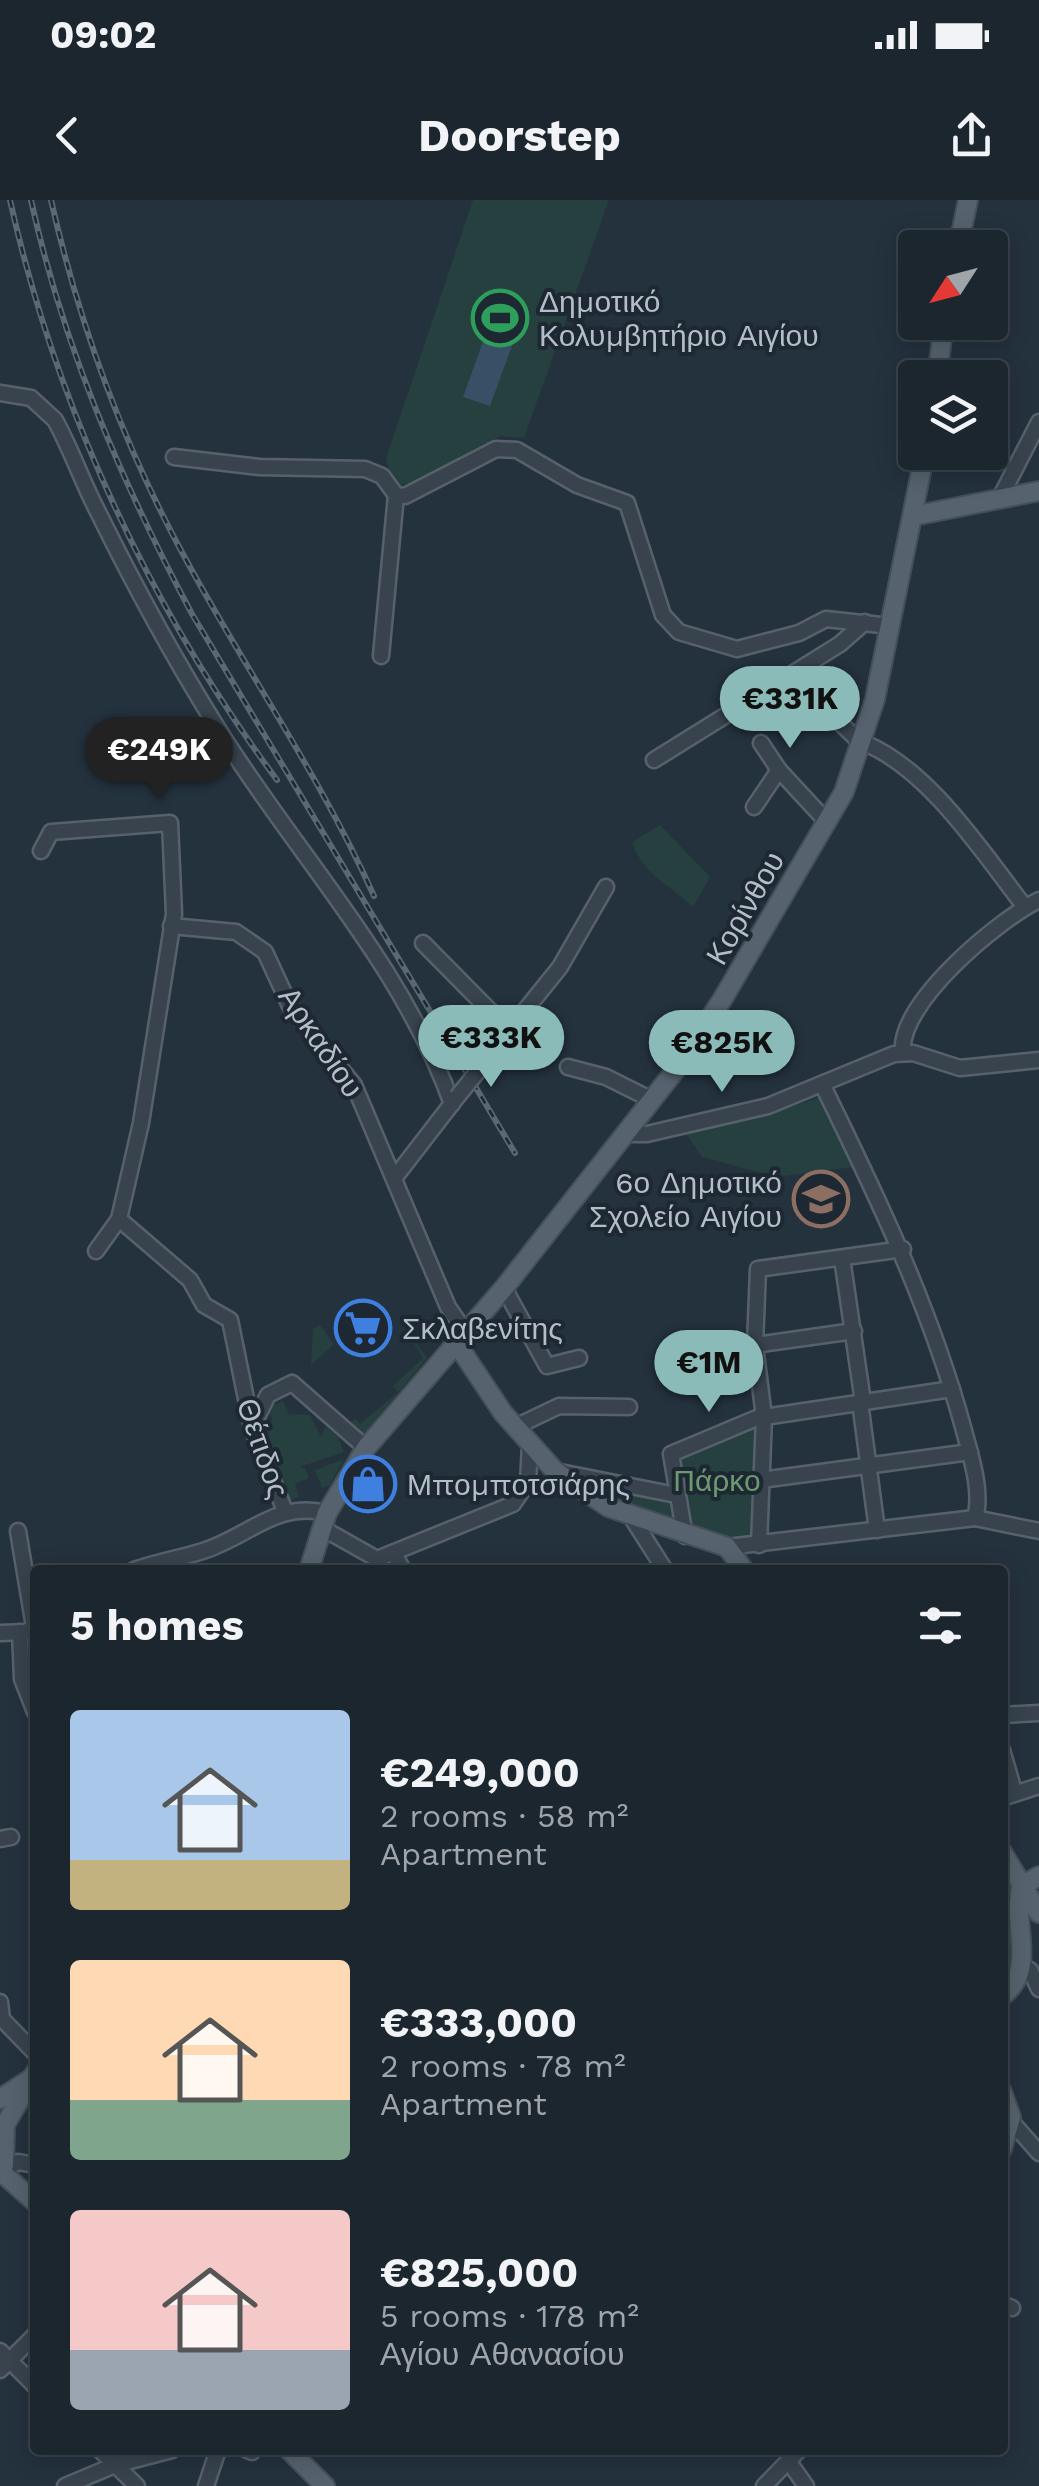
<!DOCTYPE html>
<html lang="en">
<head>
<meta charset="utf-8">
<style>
  :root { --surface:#1b262e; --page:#242e36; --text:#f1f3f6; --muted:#a0a5aa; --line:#39434a; --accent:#8bbbb9 }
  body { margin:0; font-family:"Work Sans",sans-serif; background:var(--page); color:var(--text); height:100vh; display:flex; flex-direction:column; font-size:38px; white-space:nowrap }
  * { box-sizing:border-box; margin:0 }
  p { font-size:32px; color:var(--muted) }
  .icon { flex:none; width:55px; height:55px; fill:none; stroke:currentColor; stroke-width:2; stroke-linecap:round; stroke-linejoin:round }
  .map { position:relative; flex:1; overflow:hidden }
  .details { position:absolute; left:30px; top:1365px; width:978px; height:890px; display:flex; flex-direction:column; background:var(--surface); border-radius:10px; box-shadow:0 5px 25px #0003,0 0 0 2px var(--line) }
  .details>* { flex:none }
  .needle { width:65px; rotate:234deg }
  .buttons { position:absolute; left:898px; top:30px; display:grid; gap:20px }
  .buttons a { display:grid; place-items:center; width:110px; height:110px; border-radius:10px; background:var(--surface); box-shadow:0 5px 25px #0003,0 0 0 2px var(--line); font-size:50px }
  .price { position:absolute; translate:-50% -85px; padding:0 22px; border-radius:35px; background:var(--accent); color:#111; font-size:32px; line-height:65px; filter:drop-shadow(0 2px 5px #0008) }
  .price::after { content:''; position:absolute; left:50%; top:60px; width:30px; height:22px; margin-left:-15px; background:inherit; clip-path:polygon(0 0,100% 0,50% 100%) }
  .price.on { background:#222; color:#fff }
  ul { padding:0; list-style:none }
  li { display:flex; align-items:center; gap:30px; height:250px; padding:0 40px }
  li span { display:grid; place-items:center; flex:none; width:280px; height:200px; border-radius:10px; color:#555 }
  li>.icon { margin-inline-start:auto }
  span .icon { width:120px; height:120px; fill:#fffc; stroke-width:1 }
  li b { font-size:42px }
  h2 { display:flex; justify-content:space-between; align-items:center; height:120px; padding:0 40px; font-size:42px }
  .status { display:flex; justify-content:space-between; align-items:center; height:70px; padding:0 50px; background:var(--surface); direction:ltr }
  .status svg { height:28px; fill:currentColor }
  header { display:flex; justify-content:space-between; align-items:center; height:130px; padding:0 40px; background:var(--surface); font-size:45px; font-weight:700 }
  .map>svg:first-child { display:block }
  .green { fill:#263f3f }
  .water { fill:#384f65 }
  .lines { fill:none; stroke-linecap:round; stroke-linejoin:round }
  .minor-casing { stroke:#56616c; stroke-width:19 }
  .major-casing { stroke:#444f5a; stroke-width:22 }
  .minor { stroke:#38434e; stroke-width:14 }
  .major { stroke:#56636e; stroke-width:18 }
  .rail-casing { stroke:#5a6875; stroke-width:6 }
  .rail { stroke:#1d2833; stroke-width:2.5; stroke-dasharray:8; stroke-linecap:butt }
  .minor-bridge-casing { stroke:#56616c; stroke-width:19; stroke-linecap:butt }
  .minor-bridge { stroke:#38434e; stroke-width:14 }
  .labels { text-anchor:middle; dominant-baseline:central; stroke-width:8; stroke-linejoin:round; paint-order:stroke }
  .poi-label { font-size:30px; fill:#b4bec9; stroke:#1d2833; text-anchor:start }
  .street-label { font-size:30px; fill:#b4bec9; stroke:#1d2833 }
  .park-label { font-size:30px; fill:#6b9a71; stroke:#1d2833 }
</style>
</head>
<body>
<div class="status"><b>09:02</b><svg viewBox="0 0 49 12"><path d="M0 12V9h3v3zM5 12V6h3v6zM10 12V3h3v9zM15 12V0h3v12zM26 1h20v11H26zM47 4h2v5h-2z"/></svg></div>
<header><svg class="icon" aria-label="back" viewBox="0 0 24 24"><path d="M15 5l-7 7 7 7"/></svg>Doorstep<svg class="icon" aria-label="share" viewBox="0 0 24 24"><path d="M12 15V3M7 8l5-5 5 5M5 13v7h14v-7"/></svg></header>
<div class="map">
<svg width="1039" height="2286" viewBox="0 0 1039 2286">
  <rect width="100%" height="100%" fill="#24323e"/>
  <!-- green -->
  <g class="green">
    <path d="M473,0H609L524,238L500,236L419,283L401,285L391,275L386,259Z"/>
    <path d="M660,625L710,677L693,707C670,685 643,675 632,642Z"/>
    <path d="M820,897L854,967L776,977L702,957L685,932L770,914Z"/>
    <path d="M320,1125L334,1144L311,1165L313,1129Z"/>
    <path d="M407,1132L427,1158L363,1235L350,1223L355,1219L360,1224L398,1192L393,1186L423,1158Z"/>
    <path d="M283,1201L289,1214L310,1215L321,1237L326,1226L338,1237L344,1252L300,1267L305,1268L309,1278L295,1284L299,1297L287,1302L270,1261L274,1259L271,1251L266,1252L257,1227L272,1220L267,1207Z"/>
    <path d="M758,1225L753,1341L730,1343L689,1332L675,1256Z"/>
    <path d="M344,1259L330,1285L322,1288L315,1270Z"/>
    <path d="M572,1276L673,1297L679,1327L618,1305Z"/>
  </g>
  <!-- water -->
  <path class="water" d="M486,133L513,143L490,206L463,197Z"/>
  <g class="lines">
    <!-- minor casing -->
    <g class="minor-casing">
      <g id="minor">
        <path d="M0,193L31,198L55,220C71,249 82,281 97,310C133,383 172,455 215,524C293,651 401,761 452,904"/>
        <path d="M174,257L259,267L365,269L382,276L396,295L405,296L496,249L517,250L577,285L627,303L663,415L679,432L737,449L799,433L826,419L890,426"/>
        <path d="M1000,298L1039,222"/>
        <path d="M381,456L396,295"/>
        <path d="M809,493L863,545"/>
        <path d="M761,543L779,570"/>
        <path d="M864,543C928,568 983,653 1025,707"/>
        <path d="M654,560L840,444L865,422"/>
        <path d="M754,607L779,570L827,622"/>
        <path d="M41,651L51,632L170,623L174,714L141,923L119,1019L190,1080L204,1105L230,1120L252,1228L285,1311"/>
        <path d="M171,726L236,732L265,752L290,806L354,885L448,1107L466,1133"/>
        <path d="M423,743L500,821L497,846L491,855"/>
        <path d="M500,821L519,818L560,767L606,687"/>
        <path d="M903,853C897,804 998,720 1039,700"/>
        <path d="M568,867L606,877L652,900"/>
        <path d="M823,886C878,998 930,1107 963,1227C970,1254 983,1291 975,1318"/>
        <path d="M625,934H647L768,906L894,854L913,853L960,868L1039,860"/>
        <path d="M396,976L457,897"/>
        <path d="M96,1051L119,1019"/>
        <path d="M842,1058L863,1202"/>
        <path d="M504,1088L547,1166L579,1158"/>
        <path d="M755,1145L854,1131"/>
        <path d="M860,1202L877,1330"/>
        <path d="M764,1217L952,1189"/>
        <path d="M253,1225L268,1195L292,1183L366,1248"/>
        <path d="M515,1227L559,1206L629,1207"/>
        <path d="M555,1271L671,1294"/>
        <path d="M761,1280L970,1252"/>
        <path d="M630,1315L665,1370"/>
        <path d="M322,1328L377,1359L513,1304L528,1282L530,1245"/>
        <path d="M685,1336L671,1254L764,1215"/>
        <path d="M759,1345L764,1217L755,1145L758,1069L903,1049"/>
        <path d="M727,1347L975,1318L1039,1331"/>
        <path d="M394,1354L403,1370"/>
        <path d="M134,1370C157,1362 180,1358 203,1351C250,1336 275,1301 327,1313"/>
        <path d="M20,1432L22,1479L35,1512"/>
        <path d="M0,1433L26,1432L34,1427L18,1331"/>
        <path d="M1002,1515L1039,1513"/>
        <path d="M1002,1550L1014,1591"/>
        <path d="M1002,1598L1039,1586"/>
        <path d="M0,1639L11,1637"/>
        <path d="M1030,1770L1039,1789"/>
        <path d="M0,1802L2,1819L35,1853"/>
        <path d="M1011,1921L1039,1953"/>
        <path d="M6,1969L18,1962L35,1965"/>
        <path d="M1002,2104L1012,2108"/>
        <path d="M0,2151L35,2186"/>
        <path d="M0,2170L35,2135"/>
        <path d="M100,2250L137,2286"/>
        <path d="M247,2250L252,2252"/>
        <path d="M789,2262L806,2286"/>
        <path d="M65,2286L115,2265L172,2250"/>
        <path d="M206,2286L218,2250"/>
        <path d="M764,2286L799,2250"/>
      </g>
    </g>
    <!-- major casing -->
    <g class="major-casing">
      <g id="major">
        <path d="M958,48L968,0"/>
        <path d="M937,178L944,122"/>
        <path d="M913,316L1039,291"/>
        <path d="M457,1144L503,1213L555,1271L608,1307L727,1347L744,1370"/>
        <path d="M309,1370L327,1313L366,1248L504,1088L677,868L722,800L844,592L875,499L925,252"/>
        <path d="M1002,1652L1039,1713"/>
        <path d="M1022,1686L1039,1676"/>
        <path d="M1002,1796C1039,1769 1010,1723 1022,1686"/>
        <path d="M1002,1892L1011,1917L1002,1949"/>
        <path d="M0,1899L29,1880"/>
        <path d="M4,1965L5,1925L35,1873"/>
        <path d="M0,1971L35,2002"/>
        <path d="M289,2250L325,2286"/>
      </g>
    </g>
    <!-- minor -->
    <use href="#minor" class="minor"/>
    <!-- major -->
    <use href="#major" class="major"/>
    <!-- rail casing -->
    <g class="rail-casing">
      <g id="rail">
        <path d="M10,0C56,207 151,410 277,580"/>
        <path d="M31,0C63,146 122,283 192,414L515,953"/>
        <path d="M51,0C79,123 124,246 184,356C246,471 321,577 374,696"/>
      </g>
    </g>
    <!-- rail -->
    <use href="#rail" class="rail"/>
    <!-- minor-bridge casing -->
    <g class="minor-bridge-casing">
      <path id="minor-bridge" d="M457,897L491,855"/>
    </g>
    <!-- minor-bridge -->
    <use href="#minor-bridge" class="minor-bridge"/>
  </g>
  <!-- icons -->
  <defs>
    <g id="stadium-ring" transform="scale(2.875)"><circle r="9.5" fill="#1d2833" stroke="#2e9e5b" stroke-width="1.5"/><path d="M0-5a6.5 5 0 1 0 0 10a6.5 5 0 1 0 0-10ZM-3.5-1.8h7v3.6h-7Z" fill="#2e9e5b"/></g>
    <g id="school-ring" transform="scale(2.875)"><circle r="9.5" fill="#1d2833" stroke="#8d6e63" stroke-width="1.5"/><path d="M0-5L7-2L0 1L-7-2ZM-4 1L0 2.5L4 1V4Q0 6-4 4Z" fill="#8d6e63"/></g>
    <g id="supermarket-ring" transform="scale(2.875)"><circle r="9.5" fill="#1d2833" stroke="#3f7fe0" stroke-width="1.5"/><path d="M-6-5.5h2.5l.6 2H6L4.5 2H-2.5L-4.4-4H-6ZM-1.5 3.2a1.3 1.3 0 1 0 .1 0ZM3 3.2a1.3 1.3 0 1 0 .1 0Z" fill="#3f7fe0"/></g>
    <g id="shop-ring" transform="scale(2.875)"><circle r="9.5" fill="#1d2833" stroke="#3f7fe0" stroke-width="1.5"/><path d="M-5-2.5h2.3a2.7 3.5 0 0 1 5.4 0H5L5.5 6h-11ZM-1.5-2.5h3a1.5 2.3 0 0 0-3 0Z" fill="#3f7fe0"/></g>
  </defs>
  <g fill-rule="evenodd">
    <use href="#stadium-ring" x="500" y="118"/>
    <use href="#school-ring" x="821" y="999"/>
    <use href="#supermarket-ring" x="363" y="1128"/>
    <use href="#shop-ring" x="368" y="1284"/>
  </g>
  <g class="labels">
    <!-- poi labels -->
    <g class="poi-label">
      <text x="539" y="101">Δημοτικό<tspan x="539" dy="34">Κολυμβητήριο Αιγίου</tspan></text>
      <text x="782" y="982" text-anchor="end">6ο Δημοτικό<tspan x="782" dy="34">Σχολείο Αιγίου</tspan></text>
      <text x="402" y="1128">Σκλαβενίτης</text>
      <text x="407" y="1284">Μπομποτσιάρης</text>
    </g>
    <!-- street labels -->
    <g class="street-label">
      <text transform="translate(745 708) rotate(-60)">Κορίνθου</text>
      <text transform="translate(321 842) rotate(56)">Αρκαδίου</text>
      <text transform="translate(263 1248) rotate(71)">Θέτιδος</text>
    </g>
    <!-- park labels -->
    <g class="park-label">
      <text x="717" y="1280">Πάρκο</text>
    </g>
  </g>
</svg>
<div class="buttons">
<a><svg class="needle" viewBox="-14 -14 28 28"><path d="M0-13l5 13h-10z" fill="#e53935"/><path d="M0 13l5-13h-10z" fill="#a0a5aa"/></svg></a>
<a><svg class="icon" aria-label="layers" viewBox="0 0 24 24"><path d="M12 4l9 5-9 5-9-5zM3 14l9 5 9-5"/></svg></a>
</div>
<b class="price" style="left:790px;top:551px">€331K</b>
<b class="price on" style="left:159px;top:602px">€249K</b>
<b class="price" style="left:491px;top:890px">€333K</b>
<b class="price" style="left:722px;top:895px">€825K</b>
<b class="price" style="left:709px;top:1215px">€1M</b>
<section class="details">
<h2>5 homes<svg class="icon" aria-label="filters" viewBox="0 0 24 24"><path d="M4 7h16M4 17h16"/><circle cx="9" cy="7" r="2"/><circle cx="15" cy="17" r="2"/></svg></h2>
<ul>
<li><span style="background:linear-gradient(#a9c7e8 75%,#c2b280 0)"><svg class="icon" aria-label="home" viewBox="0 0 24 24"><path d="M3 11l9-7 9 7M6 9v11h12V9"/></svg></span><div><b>€249,000</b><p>2 rooms · 58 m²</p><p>Apartment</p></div></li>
<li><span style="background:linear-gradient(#ffd9b3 70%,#7fa58c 0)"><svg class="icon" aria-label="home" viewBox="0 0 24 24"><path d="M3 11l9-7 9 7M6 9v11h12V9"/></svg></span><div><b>€333,000</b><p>2 rooms · 78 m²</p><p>Apartment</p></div></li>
<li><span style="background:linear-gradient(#f6c9c9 70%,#9aa5b1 0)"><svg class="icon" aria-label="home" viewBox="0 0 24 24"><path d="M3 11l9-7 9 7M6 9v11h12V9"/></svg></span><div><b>€825,000</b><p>5 rooms · 178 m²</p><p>Αγίου Αθανασίου</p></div></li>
</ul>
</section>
</div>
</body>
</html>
